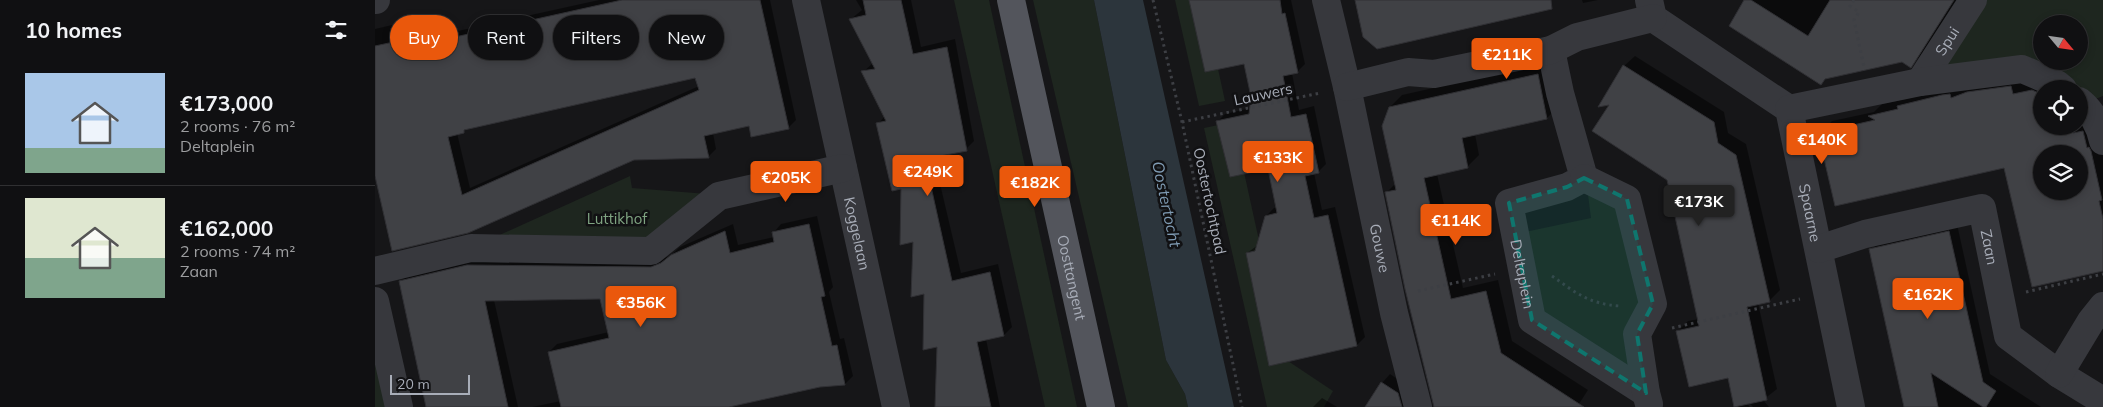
<!DOCTYPE html>
<html lang="en">
<head>
<meta charset="utf-8">
<style>
  :root { --surface:#101012; --page:#19191b; --text:#f1f3f6; --muted:#9c9d9f; --line:#303032; --accent:#ea580c }
  body { margin:0; font-family:Mulish,sans-serif; background:var(--page); color:var(--text); height:100vh; display:flex; flex-direction:column; font-size:19px; white-space:nowrap }
  * { box-sizing:border-box; margin:0 }
  p { font-size:16px; color:var(--muted) }
  .icon { flex:none; width:28px; height:28px; fill:none; stroke:currentColor; stroke-width:2; stroke-linecap:round; stroke-linejoin:round }
  .map { position:relative; flex:1; overflow:hidden }
  .sheet { display:flex; flex-direction:column; background:var(--surface); width:375px }
  .sheet>* { flex:none }
  .banner { position:absolute; left:15px; top:15px; width:475px; height:45px; display:flex; gap:10px }
  .needle { width:32px; rotate:119deg }
  .fabs { position:absolute; left:1658px; top:15px; display:grid; gap:10px }
  .fabs a { display:grid; place-items:center; width:55px; height:55px; border-radius:50%; background:var(--surface); box-shadow:0 2px 8px #0003,0 0 0 1px var(--line); font-size:25px }
  .scale { position:absolute; left:15px; bottom:12px; width:80px; box-sizing:border-box; padding-left:5px; border:2px solid #a8adb8; border-top:0; font-size:14px; line-height:18px; white-space:nowrap; color:#a8adb8; -webkit-text-stroke:4px #111113; paint-order:stroke }
  .price { position:absolute; translate:-50% -42px; padding:0 11px; border-radius:5px; background:var(--accent); color:#fff; font-size:16px; line-height:32px; filter:drop-shadow(0 1px 2px #0008) }
  .price::after { content:''; position:absolute; left:50%; top:30px; width:15px; height:11px; margin-left:-8px; background:inherit; clip-path:polygon(0 0,100% 0,50% 100%) }
  .price.active { background:#222; color:#fff }
  ul { padding:0; list-style:none }
  li { display:flex; align-items:center; gap:15px; height:125px; padding:0 25px }
  li+li { border-top:1px solid var(--line) }
  li span { display:grid; place-items:center; flex:none; width:140px; height:100px; border-radius:0px; color:#555 }
  li>.icon { margin-inline-start:auto }
  span .icon { width:60px; height:60px; fill:#fffc; stroke-width:1 }
  li b { font-size:21px }
  h2 { display:flex; justify-content:space-between; align-items:center; height:60px; padding:0 25px; font-size:21px }
  .chip { padding:0 18px; border-radius:22px; background:var(--surface); box-shadow:0 2px 8px #0003,0 0 0 1px var(--line); font-size:18px; line-height:45px }
  .chip.active { background:var(--accent); color:#fff }
  main { display:flex; flex:1; min-height:0 }
  .map>svg:first-child { display:block }
  .green { fill:#1e261f; fill-rule:evenodd }
  .water { fill:#2c353c }
  .shadow { fill:#0007; fill-rule:evenodd }
  .building { fill:#404145; stroke:#303034; fill-rule:evenodd }
  .lines { fill:none; stroke-linecap:round; stroke-linejoin:round }
  .path { stroke:#3d3f44; stroke-width:3; stroke-dasharray:2.5 4; stroke-linecap:butt }
  .minor { stroke:#37383d; stroke-width:28 }
  .major { stroke:#53555c; stroke-width:28 }
  .marked { fill:#0f766e; fill-opacity:0.2; stroke:#0f766e; stroke-width:4; stroke-dasharray:10 6; stroke-linejoin:round }
  .labels { text-anchor:middle; dominant-baseline:central; stroke-width:5; stroke-linejoin:round; paint-order:stroke }
  .street-label { font-size:15px; fill:#a8adb8; stroke:#111113 }
  .park-label { font-size:15px; fill:#7fa381; stroke:#111113 }
  .water-label { font-size:16px; font-style:italic; fill:#7f9bb3; stroke:#111113 }
</style>
</head>
<body>
<main>
<section class="sheet">
<h2>10 homes<svg class="icon" aria-label="filters" viewBox="0 0 24 24"><path d="M4 7h16M4 17h16"/><circle cx="9" cy="7" r="2"/><circle cx="15" cy="17" r="2"/></svg></h2>
<ul>
<li><span style="background:linear-gradient(#a9c7e8 75%,#7fa58c 0)"><svg class="icon" aria-label="home" viewBox="0 0 24 24"><path d="M3 11l9-7 9 7M6 9v11h12V9"/></svg></span><div><b>€173,000</b><p>2 rooms · 76 m²</p><p>Deltaplein</p></div></li>
<li><span style="background:linear-gradient(#dfe7d0 60%,#7fa58c 0)"><svg class="icon" aria-label="home" viewBox="0 0 24 24"><path d="M3 11l9-7 9 7M6 9v11h12V9"/></svg></span><div><b>€162,000</b><p>2 rooms · 74 m²</p><p>Zaan</p></div></li>
</ul>
</section>
<div class="map">
<svg width="1728" height="407" viewBox="0 0 1728 407">
  <rect width="100%" height="100%" fill="#161618"/>
  <!-- green -->
  <g class="green">
    <path d="M579,0H614L702,407H670Z"/>
    <path d="M658,0H719L791,360L810,394L813,407H753Z"/>
    <path d="M800,0H828L850,101L824,106Z"/>
    <path d="M1608,0H1728V96L1718,100L1683,73L1566,66ZM1666,24H1704V61H1666Z"/>
    <path d="M858,122L910,359L958,391L949,407H892L829,128Z"/>
    <path d="M255,176L257,188L345,195L276,251L96,248Z"/>
    <path d="M1213,195L1248,208L1271,294L1259,367L1252,374L1169,319L1150,232L1216,218Z"/>
    <path d="M0,353L12,407H0Z"/>
  </g>
  <!-- water -->
  <path class="water" d="M719,0H768L859,407H813L810,394L791,360Z"/>
  <!-- shadow -->
  <g class="shadow">
    <path d="M224,0H395L421,120L413,128L375,124L338,133L341,149L333,157L258,158L93,232L0,169V29L17,25L20,36L59,28L60,36ZM321,76L324,86L95,188L82,133L89,131L93,128Z"/>
    <path d="M481,0H536L546,47L580,39L599,141L591,149L563,155L566,172L563,175L586,273L623,264L637,327L629,335L611,339L625,407H561L563,345L527,187L503,124L510,116L488,72L498,63L476,19L487,10Z"/>
    <path d="M815,0H916L930,64L922,72L917,73L924,110L939,106L951,164L943,172L939,173L947,210L960,207L990,337L982,345L895,364L872,253L883,245L891,216L899,208L902,207L894,167L842,122L850,114L876,108L878,97L870,63Z"/>
    <path d="M1207,0H1223L1208,3Z"/>
    <path d="M1371,0H1583L1548,53L1536,66L1527,60L1452,78L1446,83Z"/>
    <path d="M1260,56L1349,112L1353,133L1371,144L1405,290L1395,300L1383,303L1402,389L1388,400L1394,407H1378L1371,399L1369,400L1375,407H1363L1364,405L1354,377L1303,331L1313,321L1324,319L1293,179L1236,103L1225,106L1249,66Z"/>
    <path d="M1175,62L1184,106L1172,118L1100,134L1104,155L1092,167L1062,174L1088,288L1123,280L1137,341L1213,390L1202,407H1085L1011,193L1021,183L1015,107L1027,95Z"/>
    <path d="M1648,74L1666,89V126H1704V99L1728,138V269L1630,166L1445,134L1457,121L1499,112L1507,104ZM1666,154H1704V191H1666Z"/>
    <path d="M442,216L458,287L454,292L465,339L469,338L478,376L470,384L445,386L348,407H157L186,401L174,352L182,344L234,332L226,298L119,300L143,407H53L25,282L33,274L101,258L285,259L295,256L305,247L358,224L363,245L399,237V232L406,224Z"/>
    <path d="M1582,224L1615,374L1666,407H1530L1496,250L1504,242Z"/>
    <path d="M1015,374L1031,385L1032,407H992L1007,383Z"/>
    <path d="M947,398L962,407H938Z"/>
  </g>
  <!-- building -->
  <g class="building">
    <path d="M247,0H385L414,129L376,137L374,126L329,136L334,158L259,160L93,233L17,251L0,176V46L51,35L53,43ZM320,78L324,90L87,195L73,137L89,133V130Z"/>
    <path d="M488,0H526L538,54L572,47L592,151L554,158L559,182H555L577,281L615,272L629,336L602,342L616,407H560L562,347L548,350L549,294L536,297L538,242L525,245L526,189L517,191L501,123L511,121L486,71L500,69L474,19L491,15Z"/>
    <path d="M814,0H905L907,14L910,13L923,73L908,76L916,117L931,114L944,173L930,176L939,218L953,215L982,346L894,366L871,253L880,251L890,216L902,213L893,169L855,177L841,121L874,114L876,97L869,64L830,72Z"/>
    <path d="M980,0H1176L1177,9L1002,49L988,37Z"/>
    <path d="M1369,0H1376L1433,36L1455,0H1579L1536,68L1527,62L1450,79L1446,85L1354,26Z"/>
    <path d="M1248,65L1339,122L1343,143L1361,155L1395,302L1372,307L1392,400L1359,407L1353,378L1314,387L1301,331L1324,326L1292,180L1217,131L1234,105L1223,107Z"/>
    <path d="M1163,74L1172,119L1087,138L1093,168L1049,178L1076,299L1111,291L1126,353L1209,407H1059L1030,289L1010,192L1021,190L1007,126L1014,107Z"/>
    <path d="M1636,86L1638,94L1657,90L1666,94V126H1697L1698,133L1708,131L1712,148L1714,147L1716,151L1727,200L1724,201L1728,219V271L1657,287L1629,168L1460,206L1443,133L1500,120L1493,116L1523,109L1522,106L1567,95L1575,94L1576,98L1592,92ZM1666,154H1704V191H1666Z"/>
    <path d="M434,224L450,296L446,297L457,346L462,345L470,385L445,387L354,407H186L173,352L234,338L225,299L110,301L133,407H51L24,281L92,265L276,267L286,263L296,255L350,231L355,253L399,242L397,232Z"/>
    <path d="M1574,231L1608,382L1621,391L1611,407H1608L1556,373L1563,407H1529L1494,249Z"/>
    <path d="M1006,382L1023,393L1027,407H990Z"/>
  </g>
  <g class="lines">
    <!-- path -->
    <g class="path">
      <path d="M778,0L807,122L867,407"/>
      <path d="M1479,0L1475,6L1484,12L1479,20L1489,67"/>
      <path d="M807,122L945,93"/>
      <path d="M1177,276C1201,293 1214,304 1245,306"/>
      <path d="M1043,291L1120,274"/>
      <path d="M1651,292L1728,274"/>
      <path d="M1297,328L1425,299"/>
    </g>
    <!-- minor -->
    <g class="minor">
      <path d="M0,0H1"/>
      <path id="s1" d="M431,0L521,407"/>
      <path id="s2" d="M951,0L972,87L1019,313L1043,407"/>
      <path id="s3" d="M1274,0L1278,18L1414,109L1476,407"/>
      <path id="s4" d="M1176,50L1185,93L1209,178L1192,187L1134,203L1157,320L1271,393"/>
      <path id="s5" d="M1545,82L1598,0"/>
      <path d="M972,87L1033,72L1059,74L1176,50L1202,37L1278,18"/>
      <path d="M1704,101C1716,110 1725,126 1728,141"/>
      <path d="M1414,109L1545,82L1647,69L1682,84L1688,89"/>
      <path d="M1209,178L1252,199L1278,304L1262,334L1271,393L1274,404"/>
      <path id="s6" d="M1444,249L1490,234L1607,208L1633,336L1684,374L1728,401"/>
      <path d="M0,271L96,248L276,251L344,196L468,168"/>
      <path d="M0,301L24,407"/>
      <path d="M1684,374L1716,321L1728,306"/>
    </g>
    <!-- major -->
    <path class="major" id="s7" d="M636,0L726,407"/>
  </g>
  <!-- marked area -->
  <path class="marked" d="M1209,178L1252,199L1278,304L1262,334L1271,393L1157,320L1134,203L1192,187Z"/>
  <g class="labels">
    <!-- street labels -->
    <g class="street-label">
      <text stroke="none"><textPath href="#s5" startOffset="49">Spui</textPath></text>
      <text transform="translate(888 94) rotate(-12)">Lauwers</text>
      <text transform="translate(835 201) rotate(78)">Oostertochtpad</text>
      <text stroke="none"><textPath href="#s3" startOffset="288">Spaarne</textPath></text>
      <text stroke="none"><textPath href="#s1" startOffset="239">Koggelaan</textPath></text>
      <text stroke="none"><textPath href="#s6" startOffset="208">Zaan</textPath></text>
      <text stroke="none"><textPath href="#s2" startOffset="254">Gouwe</textPath></text>
      <text stroke="none"><textPath href="#s4" startOffset="284">Deltaplein</textPath></text>
      <text stroke="none"><textPath href="#s7" startOffset="284">Oosttangent</textPath></text>
    </g>
    <!-- park labels -->
    <g class="park-label">
      <text x="242" y="218">Luttikhof</text>
    </g>
    <!-- water labels -->
    <g class="water-label">
      <text transform="translate(792 204) rotate(78)">Oostertocht</text>
    </g>
  </g>
</svg>
<div class="fabs">
<a><svg class="needle" viewBox="-14 -14 28 28"><path d="M0-13l5 13h-10z" fill="#e53935"/><path d="M0 13l5-13h-10z" fill="#9c9d9f"/></svg></a>
<a><svg class="icon" aria-label="locate" viewBox="0 0 24 24"><circle cx="12" cy="12" r="6"/><path d="M12 2v4M12 18v4M2 12h4M18 12h4"/></svg></a>
<a><svg class="icon" aria-label="layers" viewBox="0 0 24 24"><path d="M12 4l9 5-9 5-9-5zM3 14l9 5 9-5"/></svg></a>
</div>
<div class="scale">20 m</div>
<b class="price" style="left:1132px;top:80px">€211K</b>
<b class="price" style="left:1447px;top:165px">€140K</b>
<b class="price" style="left:903px;top:183px">€133K</b>
<b class="price" style="left:553px;top:197px">€249K</b>
<b class="price" style="left:411px;top:203px">€205K</b>
<b class="price" style="left:660px;top:208px">€182K</b>
<b class="price active" style="left:1324px;top:227px">€173K</b>
<b class="price" style="left:1081px;top:246px">€114K</b>
<b class="price" style="left:1553px;top:320px">€162K</b>
<b class="price" style="left:266px;top:328px">€356K</b>
<div class="banner">
<a class="chip active">Buy</a>
<a class="chip">Rent</a>
<a class="chip">Filters</a>
<a class="chip">New</a>
</div>
</div>
</main>
</body>
</html>
